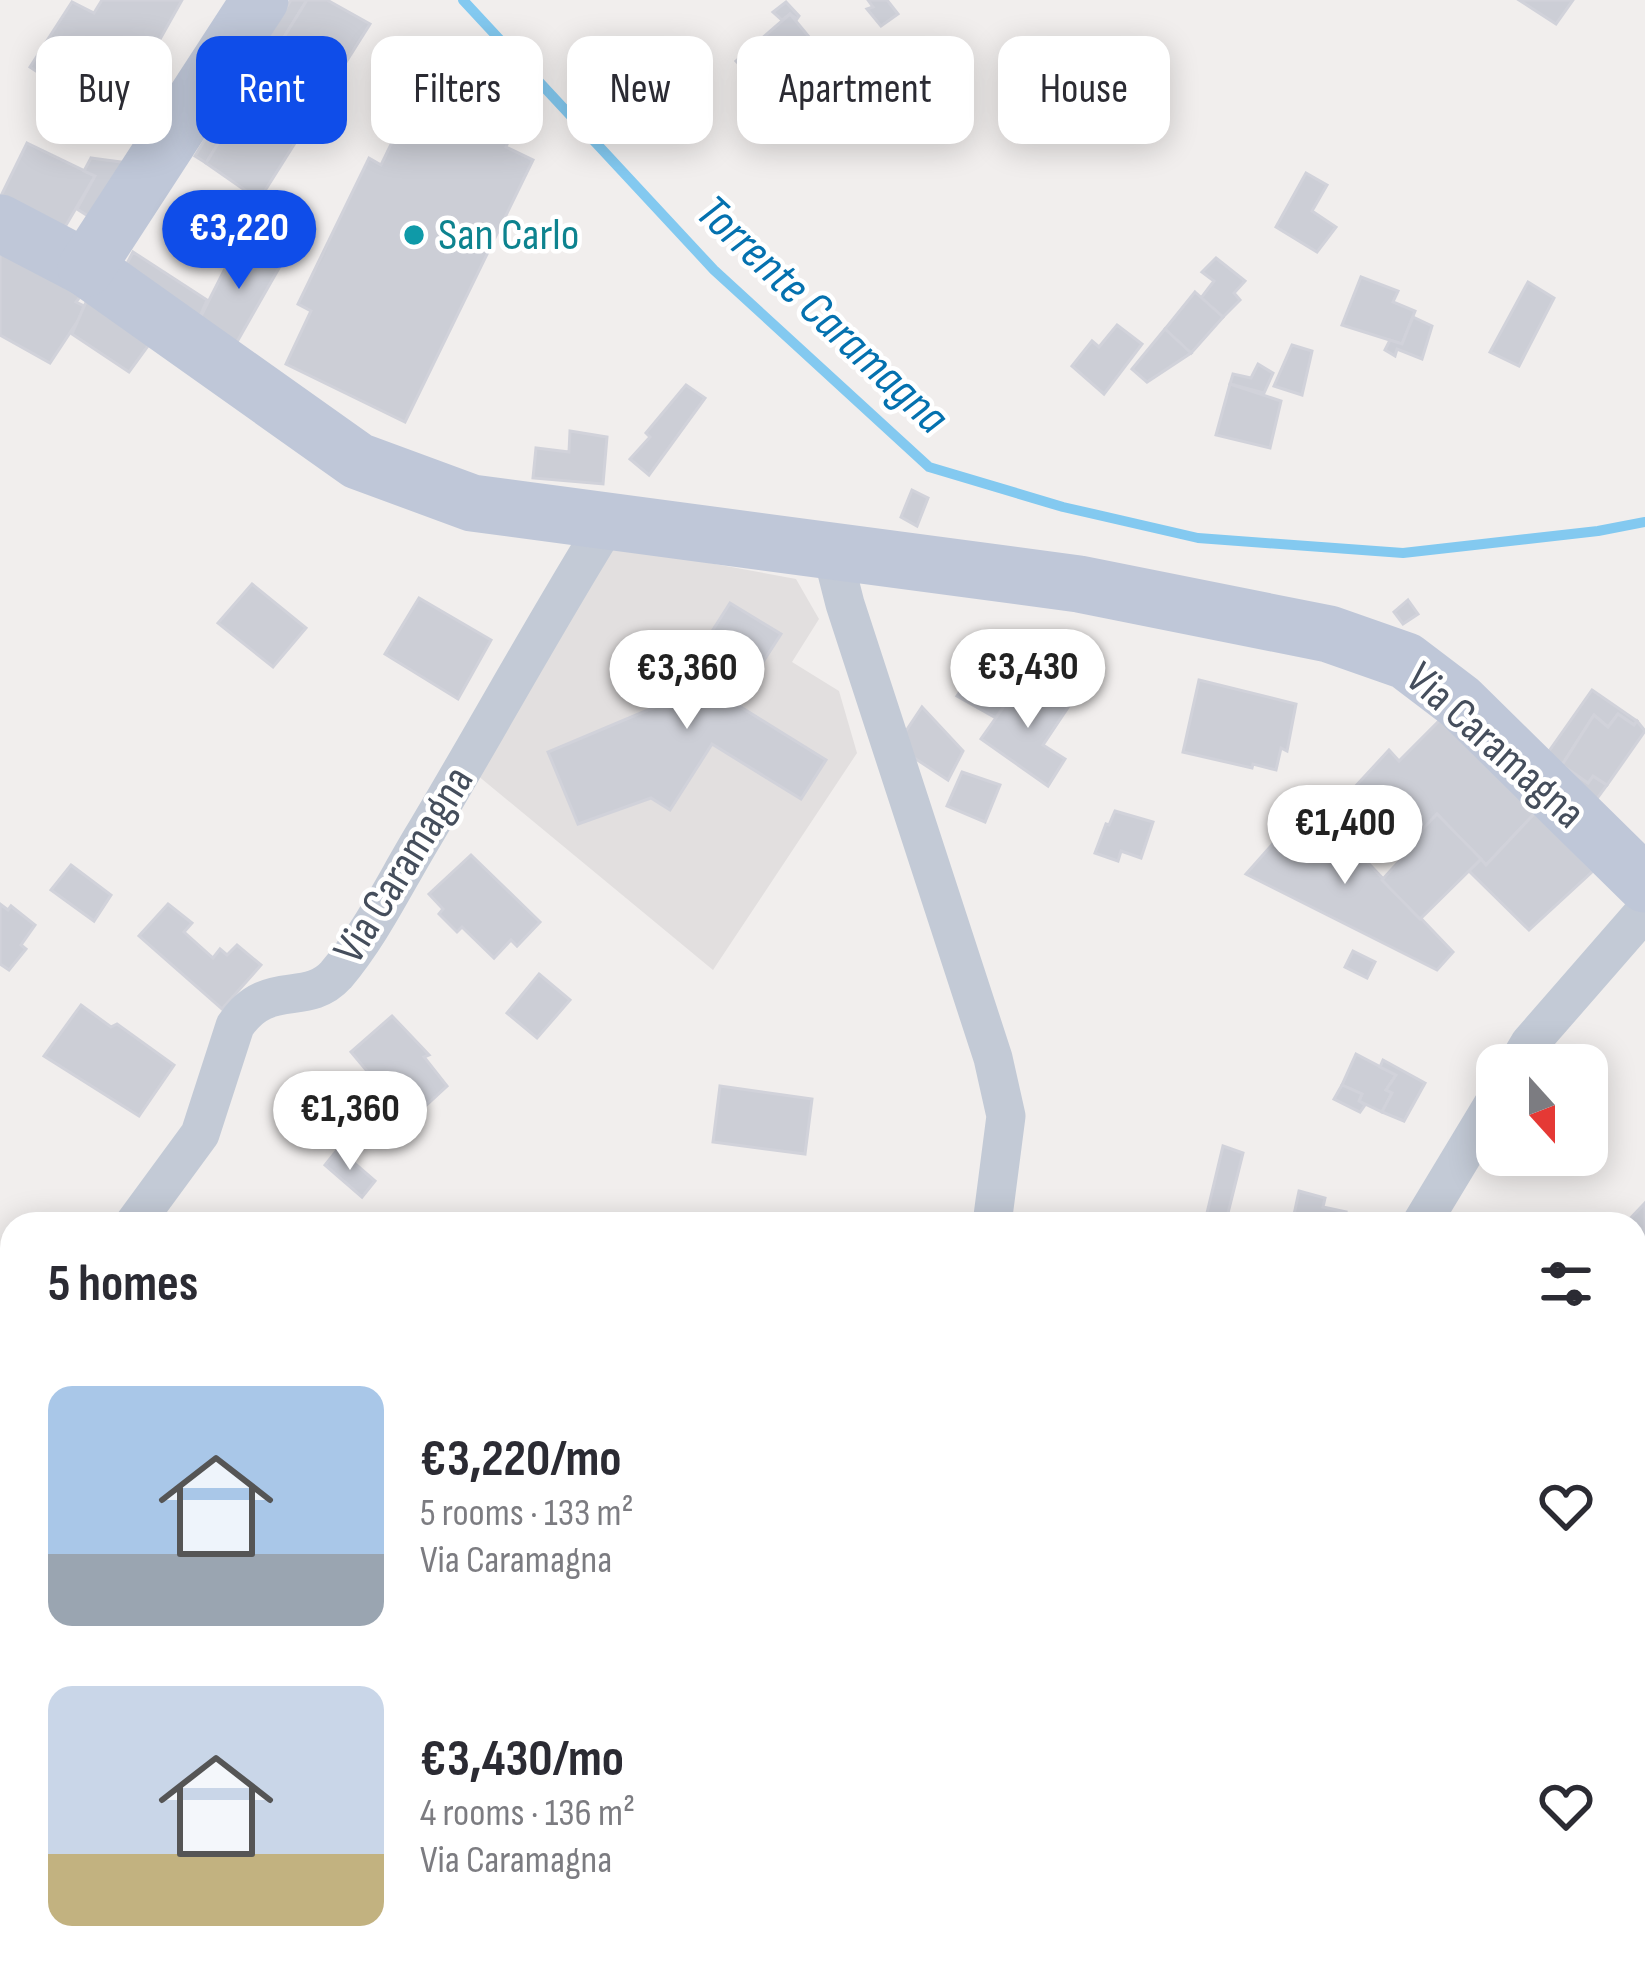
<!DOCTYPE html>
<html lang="en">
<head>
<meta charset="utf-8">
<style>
  :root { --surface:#fff; --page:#f2f2f3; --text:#2b2b33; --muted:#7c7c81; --accent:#0f4de9 }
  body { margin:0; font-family:"Sofia Sans Condensed",sans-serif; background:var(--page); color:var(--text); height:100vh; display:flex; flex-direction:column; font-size:45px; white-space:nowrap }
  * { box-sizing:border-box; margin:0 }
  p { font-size:39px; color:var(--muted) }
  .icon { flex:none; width:66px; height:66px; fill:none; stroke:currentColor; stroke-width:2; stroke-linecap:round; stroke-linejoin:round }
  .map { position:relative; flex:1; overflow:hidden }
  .side { position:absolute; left:0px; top:1212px; width:1647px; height:771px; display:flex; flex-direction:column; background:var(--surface); border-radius:36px 36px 0 0; box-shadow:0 6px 30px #0003 }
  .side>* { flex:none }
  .hud { position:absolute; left:36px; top:36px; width:1575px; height:108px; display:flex; gap:24px }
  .needle { width:78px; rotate:159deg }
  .tools { position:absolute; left:1476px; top:1044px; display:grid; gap:24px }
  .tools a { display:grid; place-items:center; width:132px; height:132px; border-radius:24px; background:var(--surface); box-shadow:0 6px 30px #0003; font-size:60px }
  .price { position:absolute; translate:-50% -102px; padding:0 27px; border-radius:42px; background:#fff; color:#222; font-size:39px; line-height:78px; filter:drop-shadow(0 3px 6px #0008) }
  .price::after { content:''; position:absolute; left:50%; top:72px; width:36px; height:27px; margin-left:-18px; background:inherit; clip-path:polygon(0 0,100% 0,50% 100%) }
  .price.active { background:var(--accent); color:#fff }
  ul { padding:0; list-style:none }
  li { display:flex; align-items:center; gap:36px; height:300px; padding:0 48px }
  li span { display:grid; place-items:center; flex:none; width:336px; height:240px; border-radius:24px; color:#555 }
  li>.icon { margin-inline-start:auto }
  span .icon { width:144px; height:144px; fill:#fffc; stroke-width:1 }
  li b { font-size:51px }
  h2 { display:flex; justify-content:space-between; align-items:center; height:144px; padding:0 48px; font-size:51px }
  .tag { padding:0 42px; border-radius:24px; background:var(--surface); box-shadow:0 6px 30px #0003; font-size:42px; line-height:108px }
  .tag.active { background:var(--accent); color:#fff }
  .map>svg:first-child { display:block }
  .education { fill:#e2dfdf }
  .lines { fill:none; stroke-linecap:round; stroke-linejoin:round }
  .stream { stroke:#83c9f0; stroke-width:10 }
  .building { fill:#ccced6; stroke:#d1d2da; stroke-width:3 }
  .street { stroke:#c3cad6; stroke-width:39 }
  .secondary { stroke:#bfc7d8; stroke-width:57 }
  .culture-dot { fill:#0f9aa8; stroke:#fff; stroke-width:4.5 }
  .labels { text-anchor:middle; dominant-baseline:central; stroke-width:9; stroke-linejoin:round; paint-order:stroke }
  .culture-label { font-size:45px; fill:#0d838f; stroke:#fff; text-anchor:start }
  .street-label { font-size:45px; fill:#454e5c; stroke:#fff }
  .water-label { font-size:48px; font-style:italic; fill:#0471af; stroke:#fff }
</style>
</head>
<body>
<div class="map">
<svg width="1645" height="1982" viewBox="0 0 1645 1982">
  <rect width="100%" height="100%" fill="#f1eeed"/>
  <!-- education -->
  <path class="education" d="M611,545L796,579L819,619L792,662L839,691L857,753L713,970L477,775Z"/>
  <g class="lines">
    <!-- stream -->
    <path class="stream" d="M463,0L714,270L929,467L1063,507L1198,538L1403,553L1598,531L1645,522"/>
  </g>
  <!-- building -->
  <g class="building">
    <path d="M102,0H182L150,57L125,43L85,103L30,67L72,2L94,13Z"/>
    <path d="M291,0H307L206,163L195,156Z"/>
    <path d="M307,0H327L370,24L259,200L206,163Z"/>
    <path d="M868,0H887L898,14L881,26L867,9L873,7Z"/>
    <path d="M1519,0H1573L1556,24Z"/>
    <path d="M786,2L799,16L797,19L790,14L782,20L773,12Z"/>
    <path d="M790,14L824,55L795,78L789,72L784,77L760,51L767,49L760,40Z"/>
    <path d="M760,40L767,49L760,51L765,57L784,77L789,72L795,78L772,98L736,61Z"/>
    <path d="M824,55L835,68L808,93L795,78Z"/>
    <path d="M417,91L510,137L506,147L533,160L405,422L286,364L311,311L298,304L369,158L381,165Z"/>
    <path d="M1073,99L1088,111L1069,138L1054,127Z"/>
    <path d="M27,143L95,176L62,232L0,198Z"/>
    <path d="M91,158L128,163L88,216L77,209L95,176L84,171Z"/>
    <path d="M1306,173L1327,185L1312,211L1336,227L1317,252L1276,227Z"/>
    <path d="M242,235L287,254L230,354L194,330Z"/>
    <path d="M0,250L82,294L76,302L84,306L79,319L50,363L0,335Z"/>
    <path d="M133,252L207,300L194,330L120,277Z"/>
    <path d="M1216,258L1245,281L1234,293L1240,300L1223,317L1201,298L1214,281L1202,272Z"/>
    <path d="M1361,277L1398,291L1393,302L1415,311L1402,344L1342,325Z"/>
    <path d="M1528,282L1554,298L1519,366L1490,352Z"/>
    <path d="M1195,292L1223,317L1191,353L1165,329Z"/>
    <path d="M87,300L158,332L129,372L72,334Z"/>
    <path d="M1413,317L1432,326L1422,359L1397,349L1395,356L1385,350L1390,340L1402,344Z"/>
    <path d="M1117,325L1142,344L1104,394L1072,366L1092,341L1099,347Z"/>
    <path d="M1165,329L1191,353L1147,382L1132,369Z"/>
    <path d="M1292,345L1312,351L1302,395L1274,386Z"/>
    <path d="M1258,364L1273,373L1264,393L1230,384L1233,374L1251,378Z"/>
    <path d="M1230,384L1281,401L1270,448L1216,435Z"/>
    <path d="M686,385L705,398L649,475L630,459L650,437L646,433Z"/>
    <path d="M570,431L607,437L603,484L533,478L536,448L569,452Z"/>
    <path d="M912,490L928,498L917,526L901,517Z"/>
    <path d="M252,584L306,628L273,667L218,623Z"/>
    <path d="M419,598L491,640L458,699L385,654Z"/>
    <path d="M1408,600L1418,614L1403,624L1394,612Z"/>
    <path d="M730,603L781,634L736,704L826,760L801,799L712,744L670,810L651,798L578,824L548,752L667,702Z"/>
    <path d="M985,656L1024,678L996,718L957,696Z"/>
    <path d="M1024,678L1069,706L1043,745L1065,759L1048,786L981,739Z"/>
    <path d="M1199,680L1296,704L1287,751L1281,748L1276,770L1253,764L1252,768L1183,752Z"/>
    <path d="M1592,690L1637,721L1634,725L1618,714L1608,727L1594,715L1562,765L1588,783L1593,776L1607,785L1593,804L1547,754Z"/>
    <path d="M922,707L963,751L948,780L896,746Z"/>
    <path d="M1618,714L1634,725L1637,721L1645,731L1607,785L1593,776L1588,783L1562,765L1594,715L1608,727Z"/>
    <path d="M1442,718L1535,813L1486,865L1437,814L1398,856L1342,801L1389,750L1399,761Z"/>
    <path d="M962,772L1000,785L985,822L947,806Z"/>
    <path d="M1310,802L1453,952L1437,970L1246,874Z"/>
    <path d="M1115,811L1153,822L1141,858L1121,851L1118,861L1095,853L1106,824L1109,825Z"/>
    <path d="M1535,813L1593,871L1529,930L1469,871L1481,859L1486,865Z"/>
    <path d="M1437,814L1481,859L1420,919L1382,880L1403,857L1400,853Z"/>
    <path d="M471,855L540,922L517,946L511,940L494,958L462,927L457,932L439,914L443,909L429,894Z"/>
    <path d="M71,865L111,895L94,921L51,890Z"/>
    <path d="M0,904L8,910L11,906L35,925L21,945L26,949L9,970L0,964Z"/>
    <path d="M168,904L192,923L184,932L213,958L220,949L227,955L237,945L261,965L222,1009L139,936Z"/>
    <path d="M1353,951L1375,962L1367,978L1345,967Z"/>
    <path d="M539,974L570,1000L537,1038L507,1013Z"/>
    <path d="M81,1005L111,1027L117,1024L174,1065L139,1116L44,1056Z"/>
    <path d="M392,1016L429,1055L424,1057L447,1086L409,1121L351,1052Z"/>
    <path d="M1356,1054L1396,1075L1386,1090L1392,1093L1382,1112L1359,1101L1362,1094L1342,1085Z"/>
    <path d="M1383,1060L1425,1083L1404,1121L1382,1112L1392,1093L1386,1090L1396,1075L1380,1067Z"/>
    <path d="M1342,1085L1362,1094L1359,1101L1365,1105L1360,1112L1334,1099Z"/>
    <path d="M720,1086L812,1099L805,1154L713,1142Z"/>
    <path d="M1223,1146L1243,1153L1227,1217L1207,1213Z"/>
    <path d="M338,1149L375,1181L362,1197L325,1165Z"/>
    <path d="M1299,1191L1325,1198L1323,1207L1346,1212L1343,1224H1292Z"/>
    <path d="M1645,1203V1273L1635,1263V1224H1625Z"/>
    <path d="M1635,1299L1645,1310V1327L1635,1338Z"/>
    <path d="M1645,1579V1654L1635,1669V1587Z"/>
    <path d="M686,1971H737L738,1982H682L681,1973Z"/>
    <path d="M1141,1971H1151L1167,1982H1133Z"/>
  </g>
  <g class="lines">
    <!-- street -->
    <g class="street">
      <path d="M831,549L845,604L993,1058L1006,1116L992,1224"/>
      <path d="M1517,1065L1530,1043L1645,911"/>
      <path d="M134,1224L200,1134L235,1026C267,977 306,1008 336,975C371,934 396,881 424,835C486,731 545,623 609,520"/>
      <path d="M1421,1224L1497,1098"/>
      <path d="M653,1971L657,1982"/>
      <path d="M1580,1971L1584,1982"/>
      <path d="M768,1982V1971"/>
      <path d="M1476,1982L1490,1971"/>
    </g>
    <!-- secondary -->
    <g class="secondary">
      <path d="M0,223L86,268L358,461L472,503L1079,584L1329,634L1406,661L1460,702L1645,884"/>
      <path d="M86,268L260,0"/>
    </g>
  </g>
  <!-- markers -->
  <circle class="culture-dot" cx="414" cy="235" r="12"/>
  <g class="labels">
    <!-- culture labels -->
    <g class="culture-label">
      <text x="438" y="235">San Carlo</text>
    </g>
    <!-- street labels -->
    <g class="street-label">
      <text transform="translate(1495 746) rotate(42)">Via Caramagna</text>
      <text transform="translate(404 865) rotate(-58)">Via Caramagna</text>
    </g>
    <!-- water labels -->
    <g class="water-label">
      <text transform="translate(822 315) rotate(43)">Torrente Caramagna</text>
    </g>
  </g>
</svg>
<div class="tools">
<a><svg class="needle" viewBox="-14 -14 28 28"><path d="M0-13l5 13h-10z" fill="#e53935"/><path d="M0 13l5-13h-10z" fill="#7c7c81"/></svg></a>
</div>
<b class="price active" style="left:239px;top:292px">€3,220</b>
<b class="price" style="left:1028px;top:731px">€3,430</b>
<b class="price" style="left:687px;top:732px">€3,360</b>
<b class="price" style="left:1345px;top:887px">€1,400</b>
<b class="price" style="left:350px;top:1173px">€1,360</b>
<div class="hud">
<a class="tag">Buy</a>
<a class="tag active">Rent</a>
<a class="tag">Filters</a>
<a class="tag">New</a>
<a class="tag">Apartment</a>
<a class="tag">House</a>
</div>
<section class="side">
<h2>5 homes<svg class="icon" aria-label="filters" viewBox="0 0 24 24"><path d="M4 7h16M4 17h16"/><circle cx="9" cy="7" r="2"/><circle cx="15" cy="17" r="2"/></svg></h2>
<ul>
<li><span style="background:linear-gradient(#a9c7e8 70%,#9aa5b1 0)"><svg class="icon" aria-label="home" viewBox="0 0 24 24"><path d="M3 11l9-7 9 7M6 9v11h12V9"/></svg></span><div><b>€3,220/mo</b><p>5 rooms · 133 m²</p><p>Via Caramagna</p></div><svg class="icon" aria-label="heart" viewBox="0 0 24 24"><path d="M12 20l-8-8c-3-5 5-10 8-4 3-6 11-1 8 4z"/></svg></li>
<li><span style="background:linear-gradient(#c9d6e8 70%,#c2b280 0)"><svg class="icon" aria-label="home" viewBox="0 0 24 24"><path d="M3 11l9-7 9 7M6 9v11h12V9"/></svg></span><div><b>€3,430/mo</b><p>4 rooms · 136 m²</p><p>Via Caramagna</p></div><svg class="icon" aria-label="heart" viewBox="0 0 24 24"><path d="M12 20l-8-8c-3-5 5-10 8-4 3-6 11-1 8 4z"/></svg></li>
</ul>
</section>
</div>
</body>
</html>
